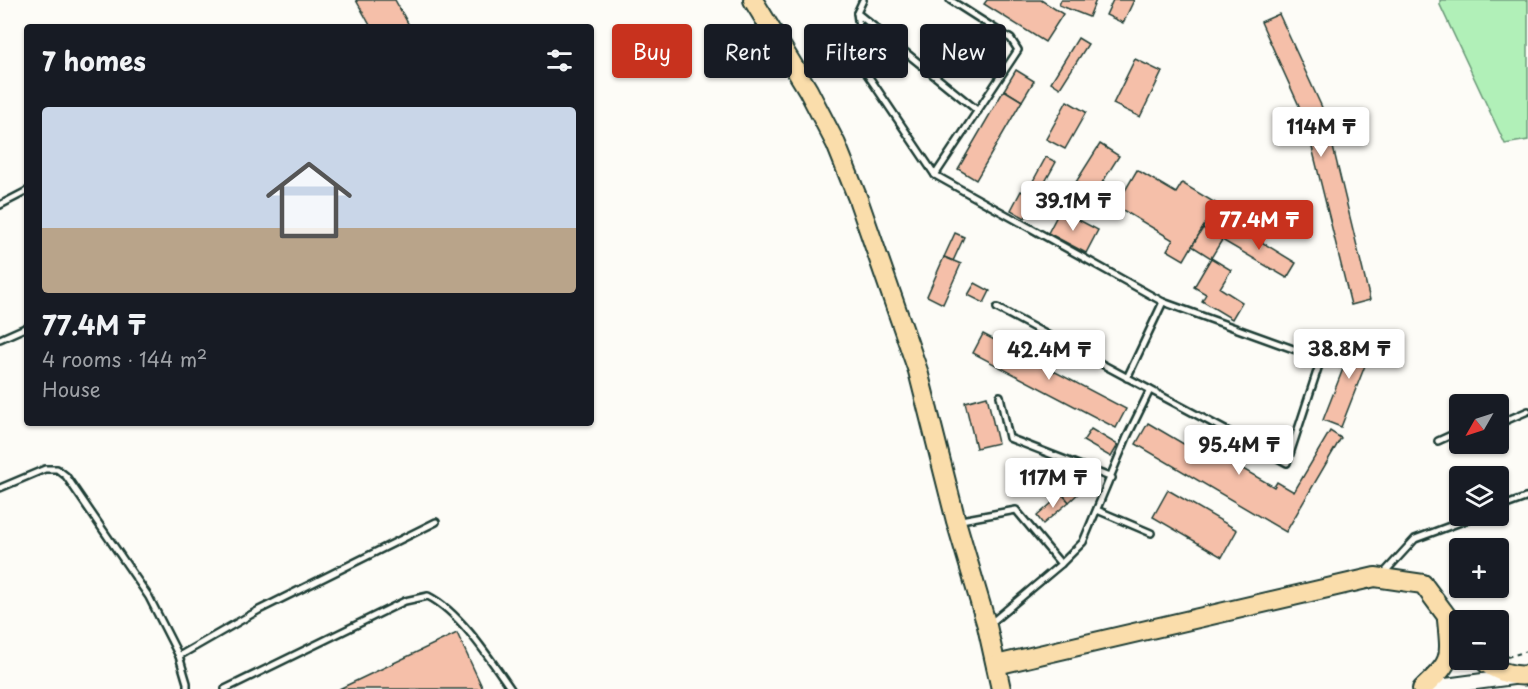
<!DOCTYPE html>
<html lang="en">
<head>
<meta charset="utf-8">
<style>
  :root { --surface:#171b24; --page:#242831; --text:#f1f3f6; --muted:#9ea1a6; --line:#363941; --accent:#c8321e }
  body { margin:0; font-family:"Playpen Sans",sans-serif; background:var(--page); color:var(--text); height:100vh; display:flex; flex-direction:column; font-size:22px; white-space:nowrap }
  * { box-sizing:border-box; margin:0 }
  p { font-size:20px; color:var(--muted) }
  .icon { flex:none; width:33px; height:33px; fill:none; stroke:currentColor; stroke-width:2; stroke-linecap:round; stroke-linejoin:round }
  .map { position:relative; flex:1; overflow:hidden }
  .side { position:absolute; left:24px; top:24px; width:570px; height:402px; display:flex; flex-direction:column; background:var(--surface); border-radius:6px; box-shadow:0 2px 4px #0004 }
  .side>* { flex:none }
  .guide { position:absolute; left:612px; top:24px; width:570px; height:54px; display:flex; gap:12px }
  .needle { width:39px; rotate:231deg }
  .tools { position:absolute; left:1449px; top:394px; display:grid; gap:12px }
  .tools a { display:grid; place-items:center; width:60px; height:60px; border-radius:6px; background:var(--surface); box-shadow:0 2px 4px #0004; font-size:30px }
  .price { position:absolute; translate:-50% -51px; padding:0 14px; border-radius:6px; background:#fff; color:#222; font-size:20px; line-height:39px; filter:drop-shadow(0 2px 3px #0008) }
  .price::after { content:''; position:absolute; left:50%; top:36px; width:18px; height:14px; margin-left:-9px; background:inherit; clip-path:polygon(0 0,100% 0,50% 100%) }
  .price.selected { background:var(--accent); color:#fff }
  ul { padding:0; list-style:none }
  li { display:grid; align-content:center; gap:12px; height:318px; padding:0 18px }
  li+li { border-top:2px solid var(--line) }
  li span { display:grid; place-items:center; height:186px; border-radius:6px; color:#555 }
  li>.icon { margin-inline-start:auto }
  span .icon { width:108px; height:108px; fill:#fffc; stroke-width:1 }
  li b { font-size:26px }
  h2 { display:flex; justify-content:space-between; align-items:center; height:72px; padding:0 18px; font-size:26px }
  .tag { padding:0 21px; border-radius:6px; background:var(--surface); box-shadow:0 2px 4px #0004; font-size:21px; line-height:54px }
  .tag.selected { background:var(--accent); color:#fff }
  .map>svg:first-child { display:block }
  .green { fill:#b1f0b8; stroke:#689676; stroke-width:1.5 }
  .building { fill:#f5bfa9; stroke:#1f3d34; stroke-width:1.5 }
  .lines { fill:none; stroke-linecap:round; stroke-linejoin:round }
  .lane-casing { stroke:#1f3d34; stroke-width:10 }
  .secondary-casing { stroke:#1f3d34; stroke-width:18 }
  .highway-casing { stroke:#1f3d34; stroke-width:22 }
  .path { stroke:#1f3d34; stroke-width:2; stroke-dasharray:4.5 4.5; stroke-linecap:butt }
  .lane { stroke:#fdfcf7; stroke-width:5 }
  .secondary { stroke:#fdfcf7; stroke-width:14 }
  .highway { stroke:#faddab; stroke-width:18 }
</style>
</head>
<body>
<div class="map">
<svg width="1528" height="689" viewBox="0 0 1528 689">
  <rect width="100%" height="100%" fill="#fdfcf7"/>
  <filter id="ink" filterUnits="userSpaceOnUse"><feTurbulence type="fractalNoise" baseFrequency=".0167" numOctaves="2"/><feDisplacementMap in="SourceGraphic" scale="12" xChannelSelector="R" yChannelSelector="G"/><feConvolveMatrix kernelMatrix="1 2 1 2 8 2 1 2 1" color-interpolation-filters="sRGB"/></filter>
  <g filter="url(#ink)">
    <!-- green -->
    <path class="green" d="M1440,0H1528V140L1505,144L1440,5Z"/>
    <!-- building -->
    <g class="building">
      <path d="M356,0H395L410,27H371Z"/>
      <path d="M987,0H1041L1063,14L1045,42L984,4Z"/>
      <path d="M1061,0H1096L1089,17L1059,5Z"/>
      <path d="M1113,0H1134L1123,23L1106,15Z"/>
      <path d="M1279,14L1325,114L1370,300L1351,305L1305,119L1261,22Z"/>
      <path d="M1078,38L1088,44L1060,88L1051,82Z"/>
      <path d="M1135,59L1162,72L1140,117L1113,104Z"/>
      <path d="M1016,70L1034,81L1022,101L1004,90Z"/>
      <path d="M1004,90L1022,101L976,180L958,169Z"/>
      <path d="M1067,101L1086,112L1065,149L1046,139Z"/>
      <path d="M1100,144L1119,156L1095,194L1076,182Z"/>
      <path d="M1046,157L1056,162L1025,218L1011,210L1021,191L1026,194Z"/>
      <path d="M1137,170L1176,193L1182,183L1217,204L1184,260L1167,250L1173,240L1116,206Z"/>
      <path d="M1060,210L1098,230L1086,253L1048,233Z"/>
      <path d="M1232,224L1296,263L1287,278L1222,240Z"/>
      <path d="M1203,228L1222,240L1211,258L1192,246Z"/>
      <path d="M955,233L964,237L953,261L944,257Z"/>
      <path d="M944,257L961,264L943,304L927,296Z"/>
      <path d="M1211,258L1231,270L1220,288L1242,302L1232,319L1202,301L1206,294L1194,287Z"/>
      <path d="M975,283L990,291L984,303L968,295Z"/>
      <path d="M1357,333L1375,340L1341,427L1323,420Z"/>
      <path d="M983,334L1126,409L1116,428L973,353Z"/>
      <path d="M987,396L998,443L976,448L965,402Z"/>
      <path d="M1148,423L1187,446L1191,439L1274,487L1277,482L1294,492L1330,431L1341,438L1286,532L1136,444Z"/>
      <path d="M1091,429L1118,445L1111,457L1083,441Z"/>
      <path d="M1071,482L1080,492L1069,502L1060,491Z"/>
      <path d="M1168,490L1237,530L1222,557L1153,517Z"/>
      <path d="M1062,494L1069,502L1043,524L1037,516Z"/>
      <path d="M457,633L483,689H339Z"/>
    </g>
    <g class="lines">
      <!-- lane casing -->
      <g class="lane-casing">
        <g id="lane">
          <path d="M863,0L857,13L865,71L935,175L1163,302L1321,359L1287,463L997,308"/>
          <path d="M857,13L978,111"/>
          <path d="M935,175L1018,50L1011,39L950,0"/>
          <path d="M0,205L27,191"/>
          <path d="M0,339L27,327"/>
          <path d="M1127,378L1163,302"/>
          <path d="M1000,396L1009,438L1112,478"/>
          <path d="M1498,424L1528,411"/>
          <path d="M1438,441L1460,431"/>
          <path d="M0,488L45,469H57L66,476L149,597L179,656L187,683V689"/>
          <path d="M1498,508L1528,497"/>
          <path d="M1097,510L1151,533"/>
          <path d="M961,520L1016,510L1061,564"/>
          <path d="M1383,574L1415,539L1477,516"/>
          <path d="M991,623L1061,564L1083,542L1127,437L1150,390"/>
          <path d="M179,656L259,610L436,522"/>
          <path d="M225,689L405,601L428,596C460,612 490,659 511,689"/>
        </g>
      </g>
      <!-- secondary casing -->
      <g class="secondary-casing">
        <path id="secondary" d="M1423,689L1513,677"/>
      </g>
      <!-- highway casing -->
      <g class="highway-casing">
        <g id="highway">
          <path d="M753,0L808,90L836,144L858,199L918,371L956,521L987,626L1001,689"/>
          <path d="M1483,660C1494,671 1513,677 1528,675"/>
          <path d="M996,665L1375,577L1423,584L1460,634"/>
          <path d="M1422,689C1452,661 1451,660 1447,620"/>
        </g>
      </g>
      <!-- path -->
      <path class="path" d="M1507,657L1528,651"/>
      <!-- lane -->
      <use href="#lane" class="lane"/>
      <!-- secondary -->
      <use href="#secondary" class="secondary"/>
      <!-- highway -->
      <use href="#highway" class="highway"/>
    </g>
  </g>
</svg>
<div class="tools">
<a><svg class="needle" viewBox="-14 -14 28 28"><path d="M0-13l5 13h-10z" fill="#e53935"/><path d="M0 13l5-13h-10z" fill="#9ea1a6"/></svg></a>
<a><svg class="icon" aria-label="layers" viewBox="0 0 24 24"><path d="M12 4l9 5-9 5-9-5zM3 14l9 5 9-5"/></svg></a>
<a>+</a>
<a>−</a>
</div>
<b class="price" style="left:1321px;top:158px">114M ₸</b>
<b class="price" style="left:1073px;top:232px">39.1M ₸</b>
<b class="price selected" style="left:1259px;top:251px">77.4M ₸</b>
<b class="price" style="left:1349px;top:380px">38.8M ₸</b>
<b class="price" style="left:1049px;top:381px">42.4M ₸</b>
<b class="price" style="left:1239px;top:476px">95.4M ₸</b>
<b class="price" style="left:1053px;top:509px">117M ₸</b>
<div class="guide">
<a class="tag selected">Buy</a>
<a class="tag">Rent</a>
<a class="tag">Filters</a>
<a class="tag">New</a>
</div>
<section class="side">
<h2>7 homes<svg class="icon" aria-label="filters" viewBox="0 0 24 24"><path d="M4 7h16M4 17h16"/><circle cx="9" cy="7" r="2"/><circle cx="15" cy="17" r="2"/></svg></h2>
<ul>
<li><span style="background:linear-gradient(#c9d6e8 65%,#b9a48a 0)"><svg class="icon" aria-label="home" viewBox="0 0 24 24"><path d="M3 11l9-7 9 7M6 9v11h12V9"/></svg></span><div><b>77.4M ₸</b><p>4 rooms · 144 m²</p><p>House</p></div></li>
</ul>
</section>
</div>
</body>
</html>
